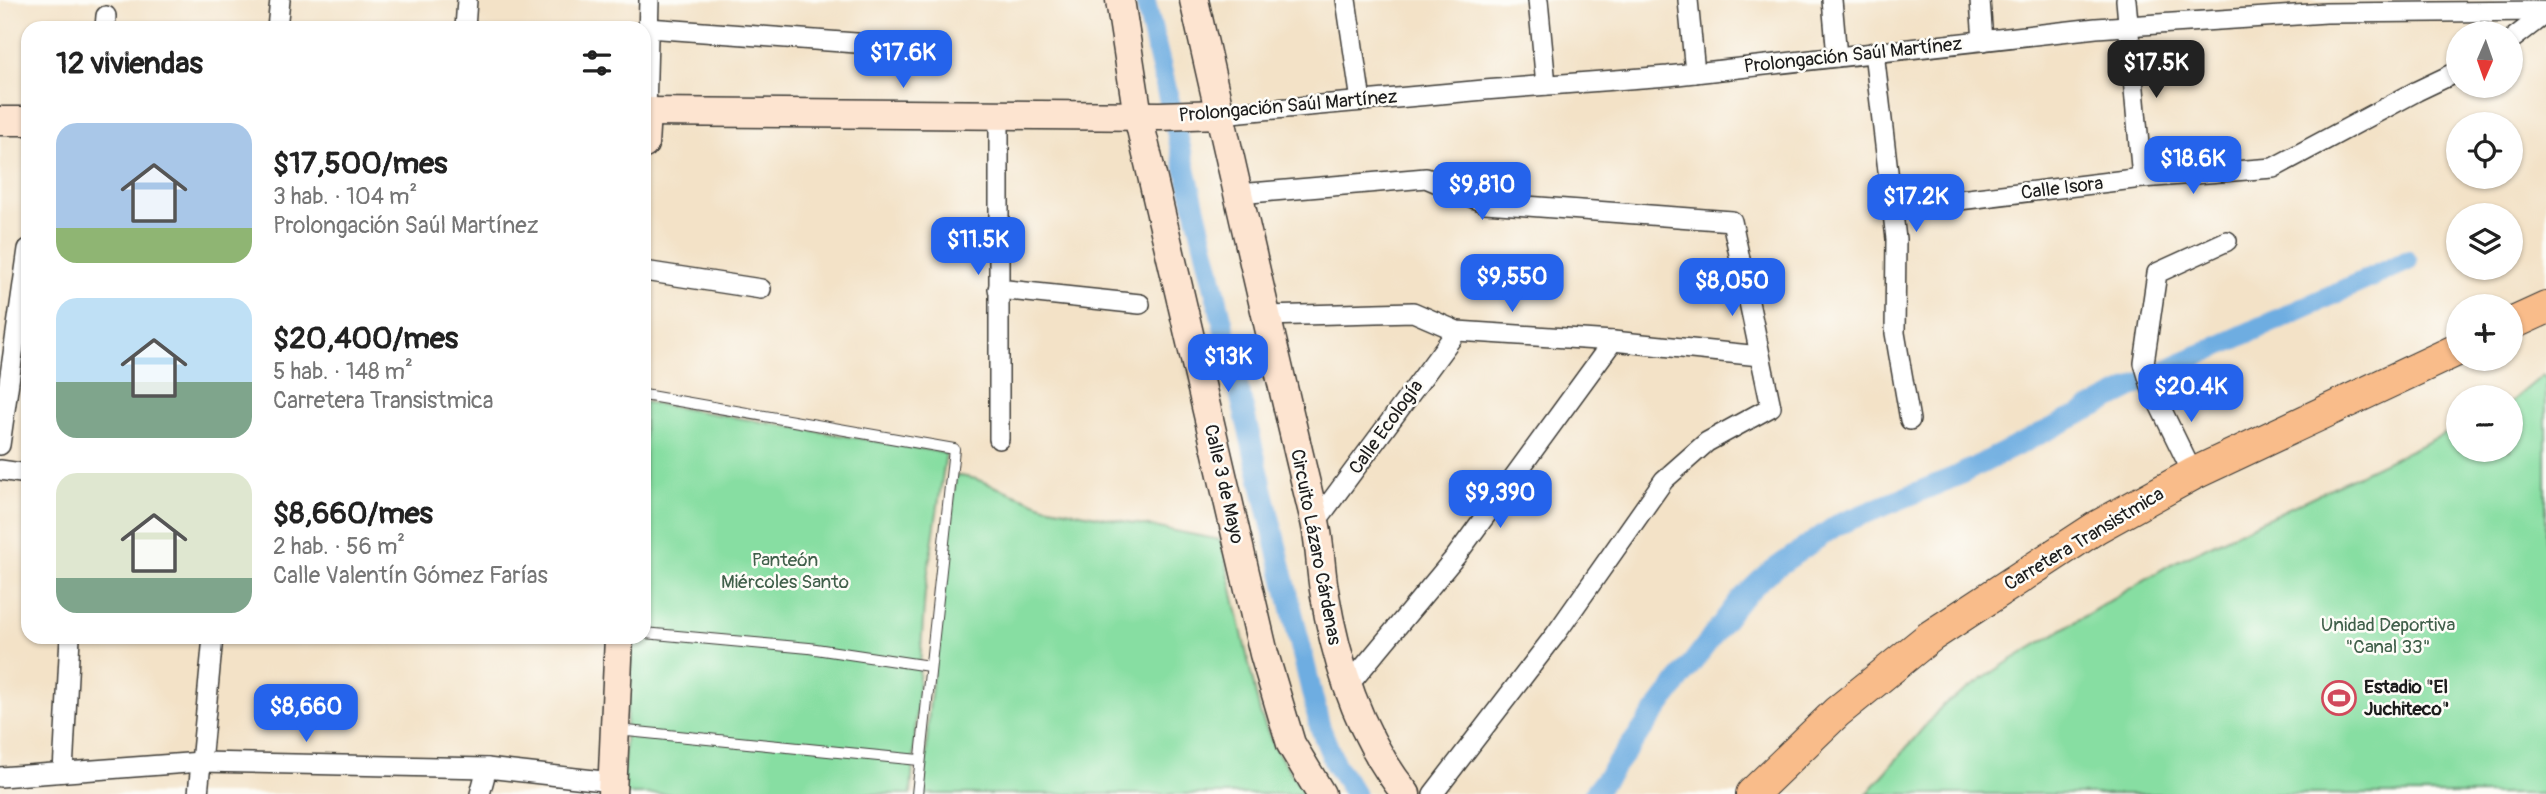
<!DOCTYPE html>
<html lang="es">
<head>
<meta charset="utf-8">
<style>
  :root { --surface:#fff; --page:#f6f6f6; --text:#222; --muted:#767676; --accent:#2563eb }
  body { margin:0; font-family:Pangolin,sans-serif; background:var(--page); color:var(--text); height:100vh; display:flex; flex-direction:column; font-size:26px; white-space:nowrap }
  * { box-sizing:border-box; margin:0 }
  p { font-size:23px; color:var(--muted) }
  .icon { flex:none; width:38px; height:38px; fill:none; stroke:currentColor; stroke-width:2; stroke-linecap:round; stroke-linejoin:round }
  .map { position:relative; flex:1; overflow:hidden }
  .panel { position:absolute; left:21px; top:21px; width:630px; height:623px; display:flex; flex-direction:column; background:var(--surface); border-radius:21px; box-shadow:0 2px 5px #0004 }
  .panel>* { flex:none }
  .needle { width:46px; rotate:182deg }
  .buttons { position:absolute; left:2446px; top:21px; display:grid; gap:14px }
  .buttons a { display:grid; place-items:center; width:77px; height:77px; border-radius:50%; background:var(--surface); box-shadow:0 2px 5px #0004; font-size:35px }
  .price { position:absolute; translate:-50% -60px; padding:0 16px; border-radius:14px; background:var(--accent); color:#fff; font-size:23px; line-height:46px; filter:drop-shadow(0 2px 4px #0008) }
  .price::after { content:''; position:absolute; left:50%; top:42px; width:21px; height:16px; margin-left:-10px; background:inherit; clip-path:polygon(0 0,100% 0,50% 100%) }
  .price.on { background:#222; color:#fff }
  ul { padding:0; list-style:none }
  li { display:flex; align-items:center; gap:21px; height:175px; padding:0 35px }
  li span { display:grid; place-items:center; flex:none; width:196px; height:140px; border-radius:21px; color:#555 }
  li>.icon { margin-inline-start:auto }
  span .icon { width:84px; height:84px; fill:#fffc; stroke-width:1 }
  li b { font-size:30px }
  h2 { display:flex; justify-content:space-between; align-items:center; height:84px; padding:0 35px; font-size:30px }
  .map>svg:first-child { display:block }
  .green { fill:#87dea2; stroke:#527d5f; stroke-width:2 }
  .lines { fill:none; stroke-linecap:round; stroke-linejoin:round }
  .canal { stroke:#6eade1; stroke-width:21 }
  .lane-casing { stroke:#3c3a36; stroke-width:12 }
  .street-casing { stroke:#3c3a36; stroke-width:22 }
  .secondary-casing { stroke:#3c3a36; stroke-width:31 }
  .primary-casing { stroke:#3c3a36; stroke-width:34 }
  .lane { stroke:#fff; stroke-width:10 }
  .street { stroke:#fff; stroke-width:19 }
  .secondary { stroke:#fde4d0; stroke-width:28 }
  .primary { stroke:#f9bc8a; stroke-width:32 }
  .labels { text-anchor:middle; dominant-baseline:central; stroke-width:5; stroke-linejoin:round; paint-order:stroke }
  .street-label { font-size:19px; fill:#1c1c1c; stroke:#fdfcf7 }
  .park-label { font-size:19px; fill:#41604b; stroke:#fdfcf7 }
  .poi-label { font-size:19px; font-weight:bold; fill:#1c1c1c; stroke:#fdfcf7; text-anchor:start }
</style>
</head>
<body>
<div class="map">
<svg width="2546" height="794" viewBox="0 0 2546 794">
  <rect width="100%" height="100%" fill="#fdfcf7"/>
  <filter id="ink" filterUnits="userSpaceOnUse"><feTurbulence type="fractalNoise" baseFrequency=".0143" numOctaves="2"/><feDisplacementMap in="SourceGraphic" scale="14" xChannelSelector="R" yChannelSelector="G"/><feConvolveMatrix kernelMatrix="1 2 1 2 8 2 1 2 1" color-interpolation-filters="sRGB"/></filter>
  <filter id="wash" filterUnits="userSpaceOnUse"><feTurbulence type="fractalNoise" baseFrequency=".00686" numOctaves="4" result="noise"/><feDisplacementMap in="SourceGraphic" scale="28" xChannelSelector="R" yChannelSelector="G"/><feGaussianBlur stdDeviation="1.57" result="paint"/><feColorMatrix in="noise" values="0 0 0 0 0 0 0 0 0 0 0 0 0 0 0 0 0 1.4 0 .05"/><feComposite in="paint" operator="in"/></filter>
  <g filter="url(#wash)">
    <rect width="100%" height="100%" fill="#f3e2c7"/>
    <!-- green -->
    <g class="green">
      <path d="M2543,375L2546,378V794H1867L1941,707L2008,662L2171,564L2459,427V450H2511V402Z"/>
      <path d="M644,402L946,453L925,592L911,794H622L631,637H644Z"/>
      <path d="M956,475L976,479L1045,506L1221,540L1260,713L1274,747L1305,794H924L929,710Z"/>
    </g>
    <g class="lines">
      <!-- canal -->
      <g class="canal">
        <path d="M1145,0L1320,727L1335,764L1355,794"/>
        <path d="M1594,794L1738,602L1767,574L1837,525L1957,476L2179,364L2407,261"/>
      </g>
    </g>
  </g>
  <g filter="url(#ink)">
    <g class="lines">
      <!-- lane casing -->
      <g class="lane-casing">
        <g id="lane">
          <path d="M644,395L954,449L917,794"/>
          <path d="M644,633L809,648L929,666"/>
          <path d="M617,730L919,760"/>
        </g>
      </g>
      <!-- street casing -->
      <g class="street-casing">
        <g id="street">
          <path d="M1346,0L1361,101"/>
          <path d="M1538,0L1546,85"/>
          <path d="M1688,0L1695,73"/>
          <path d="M1832,0L1837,57"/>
          <path d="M1980,0L1983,41"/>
          <path d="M2126,0L2142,178"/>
          <path d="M105,28L106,16"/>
          <path d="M277,28L280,0"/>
          <path d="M465,28L467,0"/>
          <path d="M648,28L856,43"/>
          <path d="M2511,40L2546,13"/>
          <path d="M1874,52L1896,239L1895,333L1910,420"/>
          <path d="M646,112L649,0"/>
          <path d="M1220,114L1484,90L1668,76L2096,28L2326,13L2546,11"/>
          <path d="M1238,194L1426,178L1485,203L1732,221L1771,407L1707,442L1664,480L1555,635L1433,794"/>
          <path d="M1893,208L2142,178L2273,168L2417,91L2459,71"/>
          <path d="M644,271L761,289"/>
          <path d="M998,289L1140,304"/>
          <path d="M1265,316L1413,312L1457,331L1613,341L1760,356"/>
          <path d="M999,439V115"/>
          <path d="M0,445L28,249"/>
          <path d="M0,470L28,474"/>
          <path d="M2193,474L2152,390L2144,363L2157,273L2227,241"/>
          <path d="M1315,523L1457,331"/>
          <path d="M1347,687L1456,556L1613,341"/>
          <path d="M63,772L70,637"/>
          <path d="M0,777L201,762L487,768L612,782"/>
          <path d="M198,794L213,637"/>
          <path d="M480,794L487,768"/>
        </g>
      </g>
      <!-- secondary casing -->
      <g class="secondary-casing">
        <g id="secondary">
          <path d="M1120,0L1138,116L1264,654L1291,744L1321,794"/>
          <path d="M1194,0C1233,172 1272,345 1314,517C1320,540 1320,566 1324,590C1336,663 1359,736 1406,794"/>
          <path d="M644,112L1160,116L1220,114"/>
          <path d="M0,121H28"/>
          <path d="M644,144L646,112"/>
          <path d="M612,794L619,637"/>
        </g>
      </g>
      <!-- primary casing -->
      <g class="primary-casing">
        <g id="primary">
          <path d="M2511,324L2546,308"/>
          <path d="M1752,794L1837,712L1931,636L2097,527L2193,474L2459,349"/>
        </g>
      </g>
      <!-- lane -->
      <use href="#lane" class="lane"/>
      <!-- street -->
      <use href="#street" class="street"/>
      <!-- secondary -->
      <use href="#secondary" class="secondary"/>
      <!-- primary -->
      <use href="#primary" class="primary"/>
    </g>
  </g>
  <!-- icons -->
  <defs>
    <g id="stadium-ring" transform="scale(1.75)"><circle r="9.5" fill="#fdfcf7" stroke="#d1495b" stroke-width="1.5"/><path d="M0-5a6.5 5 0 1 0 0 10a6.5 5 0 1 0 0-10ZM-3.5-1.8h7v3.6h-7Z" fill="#d1495b"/></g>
  </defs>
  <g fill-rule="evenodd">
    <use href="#stadium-ring" x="2339" y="698"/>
  </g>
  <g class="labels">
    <!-- street labels -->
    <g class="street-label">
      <text transform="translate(1853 55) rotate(-6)">Prolongación Saúl Martínez</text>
      <text transform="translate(1288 106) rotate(-5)">Prolongación Saúl Martínez</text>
      <text transform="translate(2062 188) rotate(-7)">Calle Isora</text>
      <text transform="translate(1386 427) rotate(-54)">Calle Ecología</text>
      <text transform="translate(1224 484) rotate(77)">Calle 3 de Mayo</text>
      <text transform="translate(2084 539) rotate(-31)">Carretera Transistmica</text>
      <text transform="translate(1316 547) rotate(79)">Circuito Lázaro Cárdenas</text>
    </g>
    <!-- park labels -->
    <g class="park-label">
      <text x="785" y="560">Panteón<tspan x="785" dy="22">Miércoles Santo</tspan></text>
      <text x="2388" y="625">Unidad Deportiva<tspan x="2388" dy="22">"Canal 33"</tspan></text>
    </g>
    <!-- poi labels -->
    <g class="poi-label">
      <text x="2364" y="687">Estadio "El<tspan x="2364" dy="22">Juchiteco"</tspan></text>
    </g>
  </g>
</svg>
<div class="buttons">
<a><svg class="needle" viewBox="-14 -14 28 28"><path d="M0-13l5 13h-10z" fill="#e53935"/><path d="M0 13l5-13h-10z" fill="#767676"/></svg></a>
<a><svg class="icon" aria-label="locate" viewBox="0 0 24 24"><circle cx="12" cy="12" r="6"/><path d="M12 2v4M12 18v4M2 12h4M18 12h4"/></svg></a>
<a><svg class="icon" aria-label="layers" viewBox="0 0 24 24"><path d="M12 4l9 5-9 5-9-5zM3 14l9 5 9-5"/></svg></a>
<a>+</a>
<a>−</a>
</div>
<b class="price" style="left:903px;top:90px">$17.6K</b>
<b class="price on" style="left:2156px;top:100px">$17.5K</b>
<b class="price" style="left:2193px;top:196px">$18.6K</b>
<b class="price" style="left:1482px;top:222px">$9,810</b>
<b class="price" style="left:1916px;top:234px">$17.2K</b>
<b class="price" style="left:978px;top:277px">$11.5K</b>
<b class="price" style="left:1512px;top:314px">$9,550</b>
<b class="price" style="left:1732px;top:318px">$8,050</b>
<b class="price" style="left:1228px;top:394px">$13K</b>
<b class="price" style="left:2191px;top:424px">$20.4K</b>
<b class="price" style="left:1500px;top:530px">$9,390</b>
<b class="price" style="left:306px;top:744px">$8,660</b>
<section class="panel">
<h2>12 viviendas<svg class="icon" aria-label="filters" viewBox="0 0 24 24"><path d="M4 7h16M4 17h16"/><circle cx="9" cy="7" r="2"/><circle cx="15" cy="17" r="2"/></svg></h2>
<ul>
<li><span style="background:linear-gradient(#a9c7e8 75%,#8fb573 0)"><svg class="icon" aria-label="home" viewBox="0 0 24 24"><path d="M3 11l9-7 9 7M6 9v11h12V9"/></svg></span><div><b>$17,500/mes</b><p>3 hab. · 104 m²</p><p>Prolongación Saúl Martínez</p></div></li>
<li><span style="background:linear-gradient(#bfe0f5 60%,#7fa58c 0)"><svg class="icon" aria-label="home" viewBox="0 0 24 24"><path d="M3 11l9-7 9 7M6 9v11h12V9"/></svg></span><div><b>$20,400/mes</b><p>5 hab. · 148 m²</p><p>Carretera Transistmica</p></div></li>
<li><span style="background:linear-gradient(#dfe7d0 75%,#7fa58c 0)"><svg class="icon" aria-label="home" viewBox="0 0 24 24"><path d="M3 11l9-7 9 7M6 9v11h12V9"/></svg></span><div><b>$8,660/mes</b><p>2 hab. · 56 m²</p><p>Calle Valentín Gómez Farías</p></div></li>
</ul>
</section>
</div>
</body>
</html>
